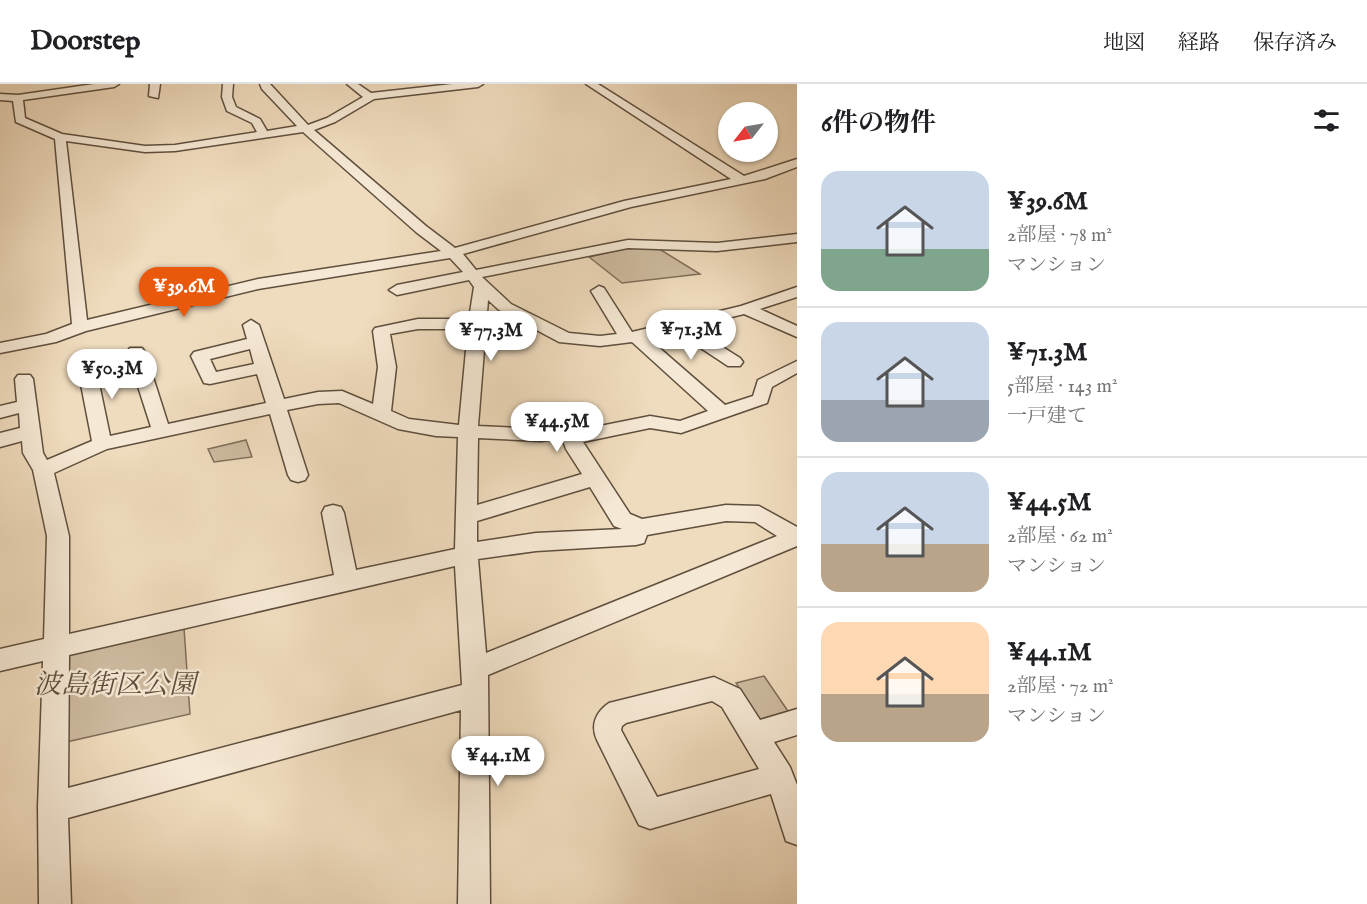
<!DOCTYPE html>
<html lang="ja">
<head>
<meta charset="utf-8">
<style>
  :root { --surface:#fff; --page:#f2f2f2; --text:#202124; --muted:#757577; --line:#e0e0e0; --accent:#ea580c }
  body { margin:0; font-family:"IM FELL English","Noto Serif JP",serif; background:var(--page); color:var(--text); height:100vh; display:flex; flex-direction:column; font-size:22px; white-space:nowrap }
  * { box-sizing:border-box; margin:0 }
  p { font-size:20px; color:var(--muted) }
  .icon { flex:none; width:33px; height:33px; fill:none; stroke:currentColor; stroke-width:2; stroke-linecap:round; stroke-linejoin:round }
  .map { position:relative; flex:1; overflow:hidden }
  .side { display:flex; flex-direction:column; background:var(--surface); width:570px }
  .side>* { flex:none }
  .needle { width:39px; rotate:239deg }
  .controls { position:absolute; left:718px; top:18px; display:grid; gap:12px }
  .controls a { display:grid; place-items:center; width:60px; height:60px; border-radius:50%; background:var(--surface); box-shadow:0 2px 4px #0004; font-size:30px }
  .price { position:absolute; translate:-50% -51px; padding:0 14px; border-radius:21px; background:#fff; color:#222; font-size:20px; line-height:39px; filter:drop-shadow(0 2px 3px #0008) }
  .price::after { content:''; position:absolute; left:50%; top:36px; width:18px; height:14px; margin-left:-9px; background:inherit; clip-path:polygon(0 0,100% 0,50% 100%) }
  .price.selected { background:var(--accent); color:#fff }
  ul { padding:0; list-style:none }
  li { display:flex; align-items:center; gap:18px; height:150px; padding:0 24px }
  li+li { border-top:2px solid var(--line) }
  li span { display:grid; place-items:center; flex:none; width:168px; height:120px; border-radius:18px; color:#555 }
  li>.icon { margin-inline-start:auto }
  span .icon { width:72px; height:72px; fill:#fffc; stroke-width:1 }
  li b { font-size:26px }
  h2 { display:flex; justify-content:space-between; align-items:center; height:72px; padding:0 24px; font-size:26px }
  header { display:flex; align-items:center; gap:36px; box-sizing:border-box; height:84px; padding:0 30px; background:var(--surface); border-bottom:2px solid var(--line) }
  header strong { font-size:28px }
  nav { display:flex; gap:33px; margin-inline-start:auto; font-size:21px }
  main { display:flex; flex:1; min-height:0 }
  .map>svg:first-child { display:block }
  .green { fill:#cebba0; stroke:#7e6e59; stroke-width:1.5 }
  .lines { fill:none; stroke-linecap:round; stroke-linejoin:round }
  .minor-casing { stroke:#5f4f3d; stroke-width:3 }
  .minor { fill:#f5e8d4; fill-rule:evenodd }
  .labels { text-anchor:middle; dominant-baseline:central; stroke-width:5; stroke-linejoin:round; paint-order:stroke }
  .near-park-label { font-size:27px; font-style:italic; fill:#5f4e3d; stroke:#f5e8d4 }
</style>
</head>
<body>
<header>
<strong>Doorstep</strong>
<nav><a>地図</a><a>経路</a><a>保存済み</a></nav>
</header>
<main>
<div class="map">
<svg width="797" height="820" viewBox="0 0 797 820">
  <rect width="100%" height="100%" fill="#efdbbd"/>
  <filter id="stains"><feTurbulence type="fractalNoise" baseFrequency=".00333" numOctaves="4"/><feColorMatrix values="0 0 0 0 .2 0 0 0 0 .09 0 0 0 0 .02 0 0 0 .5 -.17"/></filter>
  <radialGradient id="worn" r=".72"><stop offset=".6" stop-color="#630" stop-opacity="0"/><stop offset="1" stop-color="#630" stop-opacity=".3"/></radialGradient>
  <!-- green -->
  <g class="green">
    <path d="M646,160L656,163L700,190L622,199L589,173Z"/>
    <path d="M246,356L252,373L214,378L208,365Z"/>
    <path d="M184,544L190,630L62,659L68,568Z"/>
    <path d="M764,592L790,630L761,638L736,599Z"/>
  </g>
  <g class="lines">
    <!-- minor casing -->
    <g class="minor-casing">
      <g id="minor">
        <path d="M94,0H119L114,3L23,16L25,34L62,50L145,62L175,61L257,48L252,39L227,27L222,13L223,0H233L232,13L236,23L260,35L267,47L297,42L262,5L260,0H270L308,41L327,34L363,13L347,0H358L371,9L452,0H483L478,3L374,15L335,38L314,46L426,142L455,164L624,117L731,95L586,0H598L744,92L797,75V83L765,95L631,123L463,170L476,186L628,156L717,159L797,150V158L717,167L628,164L482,193L511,220L569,249L600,252L617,250L591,207L599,202L604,204L632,248L741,222L797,203V213L760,225L797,242V253L744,230L691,243L740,274L743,278L740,282H728L675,247L648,254L725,321L753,312L758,296L797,277V289L772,303L767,319L681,349L650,344L583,358L630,430L642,435L726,421L759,422L797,443V462L488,591L490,820H458L461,626L68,734L71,820H39L38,723L43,577L0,587V565L44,555L47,452L33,386L23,369L22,357L0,363V349L20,344L19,329L0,334V322L17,318L15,295L18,291H30L33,295L43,369L47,376L92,357L77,280L80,276H92L95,280L110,352L151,343L127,268L130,264H142L145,268L168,340L266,319L257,290L210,300L204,299L191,272L194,268L247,255L243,241L251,236L259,241L284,315L318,308L342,307L373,320L378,283L373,247L375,244L418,235H469L474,203L469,196L397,211L389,206L397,201L463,188L450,174L258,205L86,247L56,258L0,269V259L46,250L72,240L55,55L16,38L13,17L0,16V10L18,11ZM303,48L416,148L441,167L258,195L87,236L66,57L145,68L175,67ZM488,216L499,226L559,258L600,262L632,258L708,327L680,337L650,332L565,349L562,354L566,365L582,390L477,421L478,354L541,357L548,356L551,351L548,346L541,345L478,342ZM418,245H468L459,341L409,335L391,327L396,283L390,250ZM250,265L254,280L216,288L210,275ZM339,319L398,345L436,352L458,353L455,465L356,486L344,429L341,423L333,421L325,423L322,429L334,491L69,550V452L54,389L107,365L270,330L288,391L291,396L298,398L305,396L308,391L287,326L318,320ZM590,403L614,442L622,445L536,449L477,458V437ZM726,437L755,438L777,452L486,569L478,475L536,467L636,461L644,459L647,451ZM455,482L462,601L68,704L69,571Z"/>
        <path d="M150,0H160L158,14L149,12Z"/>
        <path d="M714,593L740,605L760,636L797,625V651L774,658L790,683L797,701V761L786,757L771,710L650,745L639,741L597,656C590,641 596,628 609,619ZM712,617L722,623L759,685L657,713L621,646L622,642L626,639Z"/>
      </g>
    </g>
    <!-- minor -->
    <use href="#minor" class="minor"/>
  </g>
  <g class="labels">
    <!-- near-park labels -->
    <g class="near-park-label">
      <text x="115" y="602">波島街区公園</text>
    </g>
  </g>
  <rect width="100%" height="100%" filter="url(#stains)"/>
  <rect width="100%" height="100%" fill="url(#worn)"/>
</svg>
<div class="controls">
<a><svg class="needle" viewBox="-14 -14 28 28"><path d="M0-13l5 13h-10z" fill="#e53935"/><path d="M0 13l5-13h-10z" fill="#757577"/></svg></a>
</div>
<b class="price selected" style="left:184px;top:234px">¥39.6M</b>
<b class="price" style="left:691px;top:277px">¥71.3M</b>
<b class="price" style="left:491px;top:278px">¥77.3M</b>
<b class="price" style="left:112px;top:316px">¥50.3M</b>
<b class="price" style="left:557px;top:369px">¥44.5M</b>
<b class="price" style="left:498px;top:703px">¥44.1M</b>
</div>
<section class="side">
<h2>6件の物件<svg class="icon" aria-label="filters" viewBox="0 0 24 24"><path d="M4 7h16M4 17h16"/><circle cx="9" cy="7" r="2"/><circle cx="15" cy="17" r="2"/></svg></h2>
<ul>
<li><span style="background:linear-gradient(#c9d6e8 65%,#7fa58c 0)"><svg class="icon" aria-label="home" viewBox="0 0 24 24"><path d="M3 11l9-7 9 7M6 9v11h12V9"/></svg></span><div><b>¥39.6M</b><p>2部屋 · 78 m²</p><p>マンション</p></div></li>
<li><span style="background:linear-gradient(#c9d6e8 65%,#9aa5b1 0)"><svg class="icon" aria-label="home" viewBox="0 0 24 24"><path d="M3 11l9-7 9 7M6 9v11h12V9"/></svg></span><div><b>¥71.3M</b><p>5部屋 · 143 m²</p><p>一戸建て</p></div></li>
<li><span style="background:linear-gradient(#c9d6e8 60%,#b9a48a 0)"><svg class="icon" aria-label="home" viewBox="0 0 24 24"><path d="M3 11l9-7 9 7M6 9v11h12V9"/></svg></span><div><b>¥44.5M</b><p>2部屋 · 62 m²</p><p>マンション</p></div></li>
<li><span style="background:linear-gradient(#ffd9b3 60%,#b9a48a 0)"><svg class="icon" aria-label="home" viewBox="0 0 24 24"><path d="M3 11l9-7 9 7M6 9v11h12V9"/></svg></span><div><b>¥44.1M</b><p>2部屋 · 72 m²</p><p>マンション</p></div></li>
</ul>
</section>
</main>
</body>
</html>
